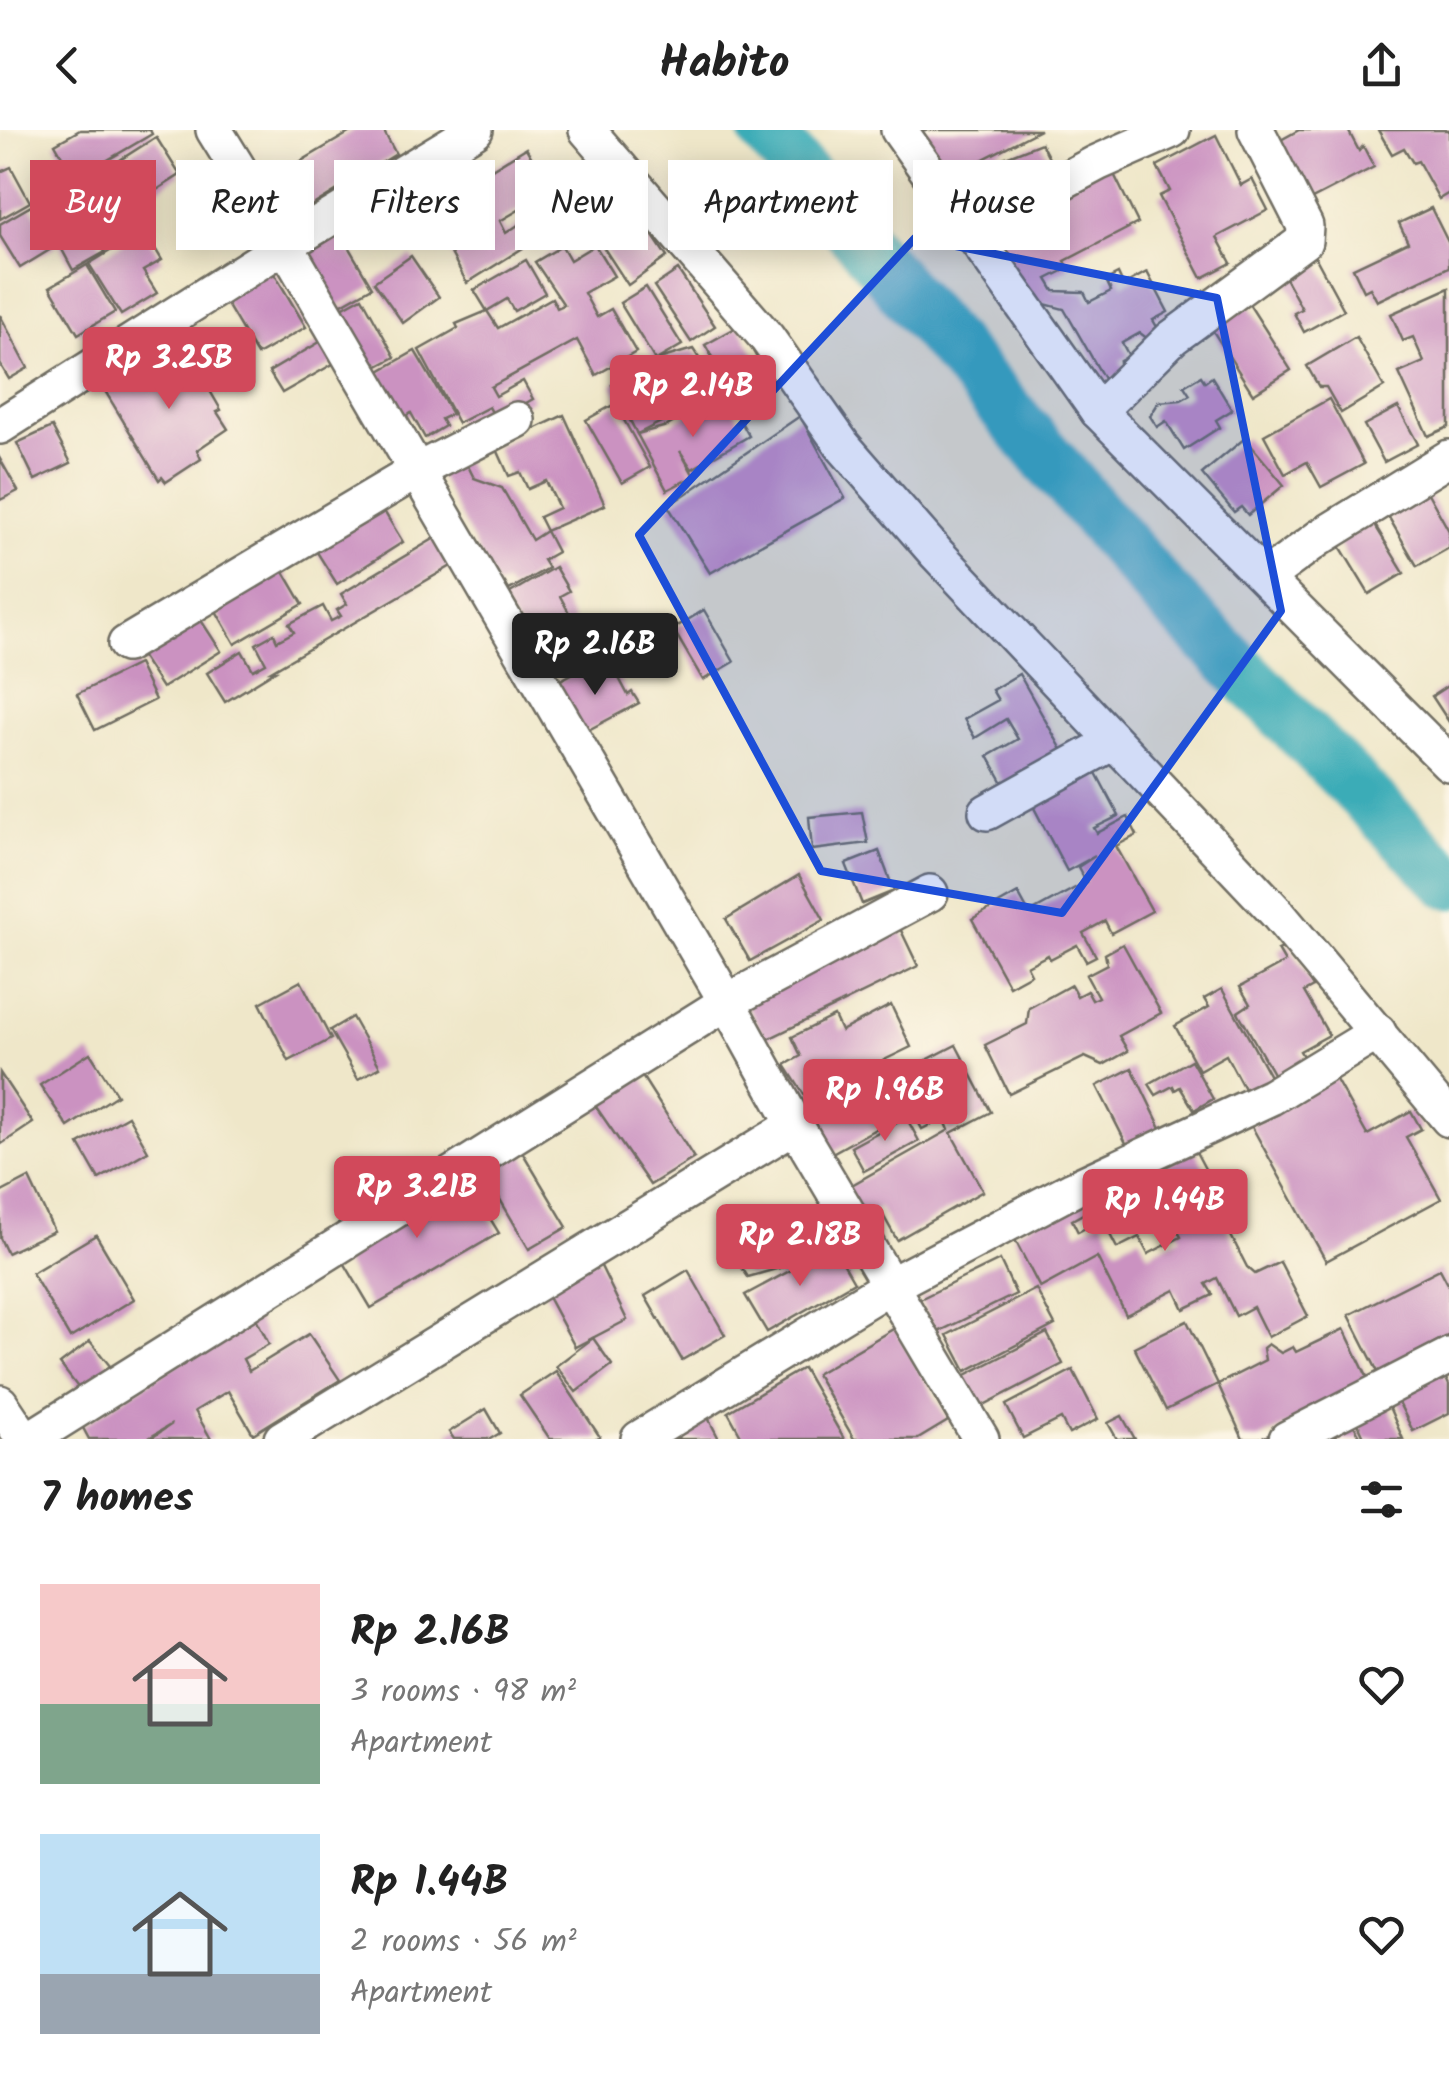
<!DOCTYPE html>
<html lang="en">
<head>
<meta charset="utf-8">
<style>
  :root { --surface:#fff; --page:#f2f2f2; --text:#222; --muted:#767676; --accent:#d1495b }
  body { margin:0; font-family:Kalam,sans-serif; background:var(--page); color:var(--text); height:100vh; display:flex; flex-direction:column; font-size:38px; white-space:nowrap }
  * { box-sizing:border-box; margin:0 }
  p { font-size:32px; color:var(--muted) }
  .icon { flex:none; width:55px; height:55px; fill:none; stroke:currentColor; stroke-width:2; stroke-linecap:round; stroke-linejoin:round }
  .map { position:relative; height:1309px; overflow:hidden }
  .sheet { display:flex; flex-direction:column; background:var(--surface); flex:1 }
  .sheet>* { flex:none }
  .banner { position:absolute; left:30px; top:30px; width:1390px; height:90px; display:flex; gap:20px }
  .price { position:absolute; translate:-50% -85px; padding:0 22px; border-radius:10px; background:var(--accent); color:#fff; font-size:32px; line-height:65px; filter:drop-shadow(0 2px 5px #0008) }
  .price::after { content:''; position:absolute; left:50%; top:60px; width:30px; height:22px; margin-left:-15px; background:inherit; clip-path:polygon(0 0,100% 0,50% 100%) }
  .price.active { background:#222; color:#fff }
  ul { padding:0; list-style:none }
  li { display:flex; align-items:center; gap:30px; height:250px; padding:0 40px }
  li span { display:grid; place-items:center; flex:none; width:280px; height:200px; border-radius:0px; color:#555 }
  li>.icon { margin-inline-start:auto }
  span .icon { width:120px; height:120px; fill:#fffc; stroke-width:1 }
  li b { font-size:42px }
  h2 { display:flex; justify-content:space-between; align-items:center; height:120px; padding:0 40px; font-size:42px }
  .tag { padding:0 35px; border-radius:0px; background:var(--surface); box-shadow:0 5px 25px #0003; font-size:35px; line-height:90px }
  .tag.active { background:var(--accent); color:#fff }
  header { display:flex; justify-content:space-between; align-items:center; height:130px; padding:0 40px; background:var(--surface); font-size:45px; font-weight:700 }
  .map>svg:first-child { display:block }
  .lines { fill:none; stroke-linecap:round; stroke-linejoin:round }
  .river { stroke:#3bacb7; stroke-width:55 }
  .building { fill:#cb92c1 }
  .minor-casing { stroke:#706d62; stroke-width:40 }
  .minor { stroke:#fff; stroke-width:35 }
  .marked { fill:#1d4ed8; fill-opacity:0.2; stroke:#1d4ed8; stroke-width:8; stroke-linejoin:round }
</style>
</head>
<body>
<header><svg class="icon" aria-label="back" viewBox="0 0 24 24"><path d="M15 5l-7 7 7 7"/></svg>Habito<svg class="icon" aria-label="share" viewBox="0 0 24 24"><path d="M12 15V3M7 8l5-5 5 5M5 13v7h14v-7"/></svg></header>
<div class="map">
<svg width="1449" height="1309" viewBox="0 0 1449 1309">
  <rect width="100%" height="100%" fill="#fcf5e5"/>
  <filter id="ink" filterUnits="userSpaceOnUse"><feTurbulence type="fractalNoise" baseFrequency=".01" numOctaves="2"/><feDisplacementMap in="SourceGraphic" scale="20" xChannelSelector="R" yChannelSelector="G"/><feConvolveMatrix kernelMatrix="1 2 1 2 8 2 1 2 1" color-interpolation-filters="sRGB"/></filter>
  <filter id="wash" filterUnits="userSpaceOnUse"><feTurbulence type="fractalNoise" baseFrequency=".0048" numOctaves="4" result="noise"/><feDisplacementMap in="SourceGraphic" scale="40" xChannelSelector="R" yChannelSelector="G"/><feGaussianBlur stdDeviation="2.25" result="paint"/><feColorMatrix in="noise" values="0 0 0 0 0 0 0 0 0 0 0 0 0 0 0 0 0 1.4 0 .05"/><feComposite in="paint" operator="in"/></filter>
  <g filter="url(#wash)">
    <rect width="100%" height="100%" fill="#efe7c9"/>
    <g class="lines">
      <!-- river -->
      <path class="river" d="M765,0L1163,462L1449,752"/>
    </g>
    <g id="blocks">
      <!-- building -->
      <g class="building">
        <path d="M80,0H150L152,4L75,49L55,14Z"/>
        <path d="M354,0H383L396,24L295,86L271,49Z"/>
        <path d="M919,0H1040L946,48Z"/>
        <path d="M1299,0H1348L1359,21L1363,16L1374,37L1310,70L1279,11Z"/>
        <path d="M1378,0H1449V63L1439,69L1418,31L1413,33L1404,18L1392,24Z"/>
        <path d="M1216,5L1241,55L1252,49L1268,80L1217,107L1231,133L1202,148L1159,66L1170,61L1157,36Z"/>
        <path d="M156,7L180,45L130,77L106,39Z"/>
        <path d="M1041,13L1059,48L990,83L974,52L1005,36L1001,29Z"/>
        <path d="M526,18L551,61L500,91L506,103L553,72L566,91L467,153L447,116L459,110L437,73Z"/>
        <path d="M1108,32L1138,93L1065,131L1069,138L1047,149L1054,161L1084,162L1089,172L1111,161L1106,150L1118,144L1123,155L1147,142L1168,182L1153,190L1162,206L1152,212L1140,203L1122,213L1129,226L1120,231L1126,241L1106,252L1064,179L1045,174L1036,179L985,95Z"/>
        <path d="M11,37L30,72L0,89V42Z"/>
        <path d="M101,41L131,97L103,111L74,56Z"/>
        <path d="M70,59L105,122L73,140L39,77Z"/>
        <path d="M31,76L56,116L20,138L0,106V94Z"/>
        <path d="M1431,78L1449,114V137L1377,171L1370,158L1364,161L1353,138L1408,112L1399,93Z"/>
        <path d="M637,82L667,127L628,155L598,109Z"/>
        <path d="M336,96L372,157L333,179L298,118Z"/>
        <path d="M144,100L162,130L143,141L157,163L121,185L89,134Z"/>
        <path d="M595,115L614,146L584,163L597,187L611,179L636,222L596,245L577,210L491,257L496,266L523,251L533,269L496,290L489,277L458,293L419,220L458,198L456,194L487,181L474,160L526,130L545,163L514,181L507,169L487,181L498,198L552,168L557,178L564,175L535,132L562,116L570,130Z"/>
        <path d="M1311,119L1344,180L1304,202L1294,183L1302,179L1279,137Z"/>
        <path d="M411,126L439,167L403,193L374,152Z"/>
        <path d="M87,135L115,182L78,204L50,157Z"/>
        <path d="M271,138L306,197L257,225L222,166Z"/>
        <path d="M678,140L715,196L691,212L654,156Z"/>
        <path d="M646,157L682,215L656,230L693,219L718,257L680,281L650,232L675,285L637,304L612,255L650,232L655,230L620,173Z"/>
        <path d="M1449,158V297L1428,306L1399,243L1424,232L1413,207L1403,211L1391,184Z"/>
        <path d="M362,167L395,227L365,243L333,183Z"/>
        <path d="M1249,174L1291,240L1253,264L1211,198Z"/>
        <path d="M0,185L28,238L9,249L0,234Z"/>
        <path d="M739,196L762,237L729,256L705,215Z"/>
        <path d="M1356,207L1384,257L1341,283L1326,257H1319L1307,236Z"/>
        <path d="M325,209L338,231L282,263L269,242Z"/>
        <path d="M183,214L221,280L217,282L228,299L197,320L201,329L166,352L162,347L159,350L105,261Z"/>
        <path d="M415,221L452,284L441,289L445,296L425,308L411,283L404,288L378,242Z"/>
        <path d="M1201,246L1205,252L1212,247L1232,280L1216,290L1220,297L1184,320L1166,291L1157,297L1150,286L1159,272L1181,270L1190,265L1184,256Z"/>
        <path d="M725,263L749,306L692,339L680,321L694,346L667,360L637,304L667,296Z"/>
        <path d="M1329,269L1364,334L1321,357L1307,332L1285,344L1264,305Z"/>
        <path d="M615,274L650,337L622,353L586,290Z"/>
        <path d="M1398,277L1418,314L1384,332L1364,295Z"/>
        <path d="M564,285L605,375L546,401L539,387L559,378L546,351L528,359L520,342L509,346L496,317Z"/>
        <path d="M800,286L845,368L710,443L668,376Z"/>
        <path d="M52,297L71,333L35,350L17,313Z"/>
        <path d="M1245,308L1284,355L1248,385L1241,377L1234,382L1202,344Z"/>
        <path d="M0,329L18,361L0,370Z"/>
        <path d="M465,330L474,348L502,358L532,410L546,401L557,422L543,430L548,438L509,460L505,453L497,457L438,343Z"/>
        <path d="M1424,356L1449,401V418L1417,436L1384,379Z"/>
        <path d="M382,378L403,412L337,454L315,419Z"/>
        <path d="M1370,387L1404,443L1369,464L1335,408Z"/>
        <path d="M442,404L458,432L271,541H275L225,572L207,543L242,521L253,540L266,533L256,514L274,504L277,511L294,502L289,494L323,476L331,491L341,486L337,480L347,474L341,464Z"/>
        <path d="M555,437L569,461L560,466L574,492L534,517L498,470Z"/>
        <path d="M283,440L303,474L235,514L215,479Z"/>
        <path d="M704,480L734,532L703,550L673,499Z"/>
        <path d="M195,481L221,521L162,558L136,518Z"/>
        <path d="M573,498L587,519L546,544L533,523Z"/>
        <path d="M611,533L628,565L632,562L639,573L577,606L557,552L583,538L586,546Z"/>
        <path d="M138,534L155,570L95,600L77,564Z"/>
        <path d="M1019,544L1065,625L1006,658L988,626L1018,609L1006,589L975,608L964,589L998,570L992,560Z"/>
        <path d="M1449,555V592L1432,566Z"/>
        <path d="M1094,639L1119,686L1094,698L1097,703L1128,687L1137,705L1116,716L1152,781L1111,803L1105,791L1083,803L1096,826L1086,831L1077,815L1050,829L1048,825L1027,836L1031,844L1009,856L972,789L1018,763L1029,783L1086,752L1078,737L1095,726L1067,741L1031,672Z"/>
        <path d="M862,682L868,713L812,720L809,687Z"/>
        <path d="M879,721L894,761L862,774L846,734Z"/>
        <path d="M799,745L824,790L750,831L726,789Z"/>
        <path d="M896,790L918,836L766,910L744,870Z"/>
        <path d="M1123,814L1161,883L1119,906L1128,921L1103,935L1085,927L1009,964L985,915L1027,894L1029,878L1071,855L1077,866L1087,861L1092,870L1098,867L1086,845L1107,834L1105,824Z"/>
        <path d="M1289,815L1313,857L1304,862L1329,905L1300,921L1305,930L1275,947L1238,882L1250,874L1240,857L1285,832L1278,820Z"/>
        <path d="M301,851L331,909L289,931L260,873Z"/>
        <path d="M1222,859L1272,950L1249,968L1226,925L1199,940L1175,896L1209,877L1204,869Z"/>
        <path d="M891,875L911,917L806,968L785,935L801,926L792,907L834,886L841,901Z"/>
        <path d="M352,887L380,937L358,949L330,900Z"/>
        <path d="M956,915L991,982L951,1003L983,1061L897,1110L879,1078L860,1089L843,1060L949,1000L944,988L922,999L895,948L919,950V934Z"/>
        <path d="M90,923L117,965L68,997L40,955Z"/>
        <path d="M1191,930L1213,969L1194,980L1180,957L1175,960L1173,956L1156,965L1149,954Z"/>
        <path d="M882,934L908,981L832,1023L806,975Z"/>
        <path d="M1132,938L1161,998L1127,1015L1097,956Z"/>
        <path d="M0,943L33,993L0,1015Z"/>
        <path d="M640,943L694,1028L650,1055L594,974Z"/>
        <path d="M1335,948L1367,1005L1411,981L1421,999L1406,1007L1441,1069L1326,1131L1251,995Z"/>
        <path d="M128,986L148,1021L99,1049L79,1014Z"/>
        <path d="M906,987L919,1011L864,1041L851,1017Z"/>
        <path d="M521,1020L567,1097L529,1119L484,1042Z"/>
        <path d="M1195,1020L1229,1084L1222,1088L1247,1137L1255,1144L1280,1132L1308,1186L1268,1207L1253,1177L1236,1186L1217,1148L1206,1154L1213,1165L1184,1179L1175,1160L1126,1185L1097,1127L1040,1158L1013,1106L1080,1061L1090,1080L1072,1090L1078,1102L1102,1089L1117,1118L1139,1107L1148,1124L1181,1107L1176,1098L1183,1095L1155,1041Z"/>
        <path d="M463,1044L499,1103L371,1178L336,1119Z"/>
        <path d="M29,1048L54,1101L7,1123L0,1108V1063Z"/>
        <path d="M793,1090L812,1129L748,1147L731,1121Z"/>
        <path d="M96,1105L134,1169L70,1208L32,1143Z"/>
        <path d="M834,1117L854,1152L767,1202L745,1165Z"/>
        <path d="M597,1128L627,1190L575,1217L540,1152Z"/>
        <path d="M1000,1130L1016,1164L936,1203L920,1169Z"/>
        <path d="M1440,1139L1449,1156V1205L1378,1242L1349,1185Z"/>
        <path d="M688,1140L725,1205L682,1230L645,1166Z"/>
        <path d="M1036,1159L1055,1195L966,1241L947,1205Z"/>
        <path d="M254,1184L269,1214L243,1229L249,1241L309,1204L340,1250L253,1304L228,1261L195,1281L211,1309H150L172,1294L147,1309H89L82,1296Z"/>
        <path d="M1187,1191L1218,1254L1265,1230L1263,1218L1268,1214L1281,1223L1293,1217L1296,1222L1344,1199L1371,1255L1260,1309H1243L1218,1254L1166,1280L1134,1217Z"/>
        <path d="M895,1198L948,1291L918,1309H854L816,1244Z"/>
        <path d="M1047,1203L1063,1234L976,1279L960,1248Z"/>
        <path d="M593,1208L612,1235L576,1262L556,1236Z"/>
        <path d="M90,1211L110,1236L80,1260L60,1234Z"/>
        <path d="M1440,1236L1449,1255V1283L1413,1301L1397,1269Z"/>
        <path d="M803,1238L844,1309H743L728,1282Z"/>
        <path d="M1073,1240L1098,1289L1069,1304L1061,1289L1023,1308L1006,1275Z"/>
        <path d="M556,1241L600,1307L597,1309H550L520,1265Z"/>
        <path d="M1383,1263L1403,1309H1365L1351,1277Z"/>
        <path d="M702,1276L719,1309H640Z"/>
        <path d="M486,1279L500,1303L490,1309H454L449,1302Z"/>
        <path d="M1122,1286L1135,1309H1117L1108,1293Z"/>
        <path d="M1349,1287L1362,1309H1336L1330,1299Z"/>
      </g>
    </g>
  </g>
  <g filter="url(#ink)">
    <use href="#blocks" fill-opacity="0" stroke="#706d62" stroke-width="2.5"/>
    <g class="lines">
      <!-- minor casing -->
      <g class="minor-casing">
        <g id="minor">
          <path d="M214,0L285,115L727,872L795,995L981,1309"/>
          <path d="M587,0L767,208L843,316L937,424L1276,782L1449,989"/>
          <path d="M899,0L1098,281L1449,633"/>
          <path d="M971,100L1097,33L1172,0"/>
          <path d="M1098,281L1172,208L1304,111L1305,96L1256,0"/>
          <path d="M0,296L285,115L475,0"/>
          <path d="M1266,447L1319,408L1449,328"/>
          <path d="M126,514L415,342L517,290"/>
          <path d="M987,682L1113,612"/>
          <path d="M0,1273L24,1309"/>
          <path d="M30,1309L727,872L930,763"/>
          <path d="M282,1309L795,995"/>
          <path d="M639,1309L889,1156L1073,1059L1271,967L1378,902"/>
          <path d="M1287,1309L1449,1226"/>
        </g>
      </g>
      <!-- minor -->
      <use href="#minor" class="minor"/>
    </g>
  </g>
  <!-- marked area -->
  <path class="marked" d="M915,108L1217,168L1281,481L1062,783L821,741L639,405Z"/>
</svg>
<b class="price" style="left:169px;top:282px">Rp 3.25B</b>
<b class="price" style="left:693px;top:310px">Rp 2.14B</b>
<b class="price active" style="left:595px;top:568px">Rp 2.16B</b>
<b class="price" style="left:885px;top:1014px">Rp 1.96B</b>
<b class="price" style="left:417px;top:1111px">Rp 3.21B</b>
<b class="price" style="left:1165px;top:1124px">Rp 1.44B</b>
<b class="price" style="left:800px;top:1159px">Rp 2.18B</b>
<div class="banner">
<a class="tag active">Buy</a>
<a class="tag">Rent</a>
<a class="tag">Filters</a>
<a class="tag">New</a>
<a class="tag">Apartment</a>
<a class="tag">House</a>
</div>
</div>
<section class="sheet">
<h2>7 homes<svg class="icon" aria-label="filters" viewBox="0 0 24 24"><path d="M4 7h16M4 17h16"/><circle cx="9" cy="7" r="2"/><circle cx="15" cy="17" r="2"/></svg></h2>
<ul>
<li><span style="background:linear-gradient(#f6c9c9 60%,#7fa58c 0)"><svg class="icon" aria-label="home" viewBox="0 0 24 24"><path d="M3 11l9-7 9 7M6 9v11h12V9"/></svg></span><div><b>Rp 2.16B</b><p>3 rooms · 98 m²</p><p>Apartment</p></div><svg class="icon" aria-label="heart" viewBox="0 0 24 24"><path d="M12 20l-8-8c-3-5 5-10 8-4 3-6 11-1 8 4z"/></svg></li>
<li><span style="background:linear-gradient(#bfe0f5 70%,#9aa5b1 0)"><svg class="icon" aria-label="home" viewBox="0 0 24 24"><path d="M3 11l9-7 9 7M6 9v11h12V9"/></svg></span><div><b>Rp 1.44B</b><p>2 rooms · 56 m²</p><p>Apartment</p></div><svg class="icon" aria-label="heart" viewBox="0 0 24 24"><path d="M12 20l-8-8c-3-5 5-10 8-4 3-6 11-1 8 4z"/></svg></li>
</ul>
</section>
</body>
</html>
